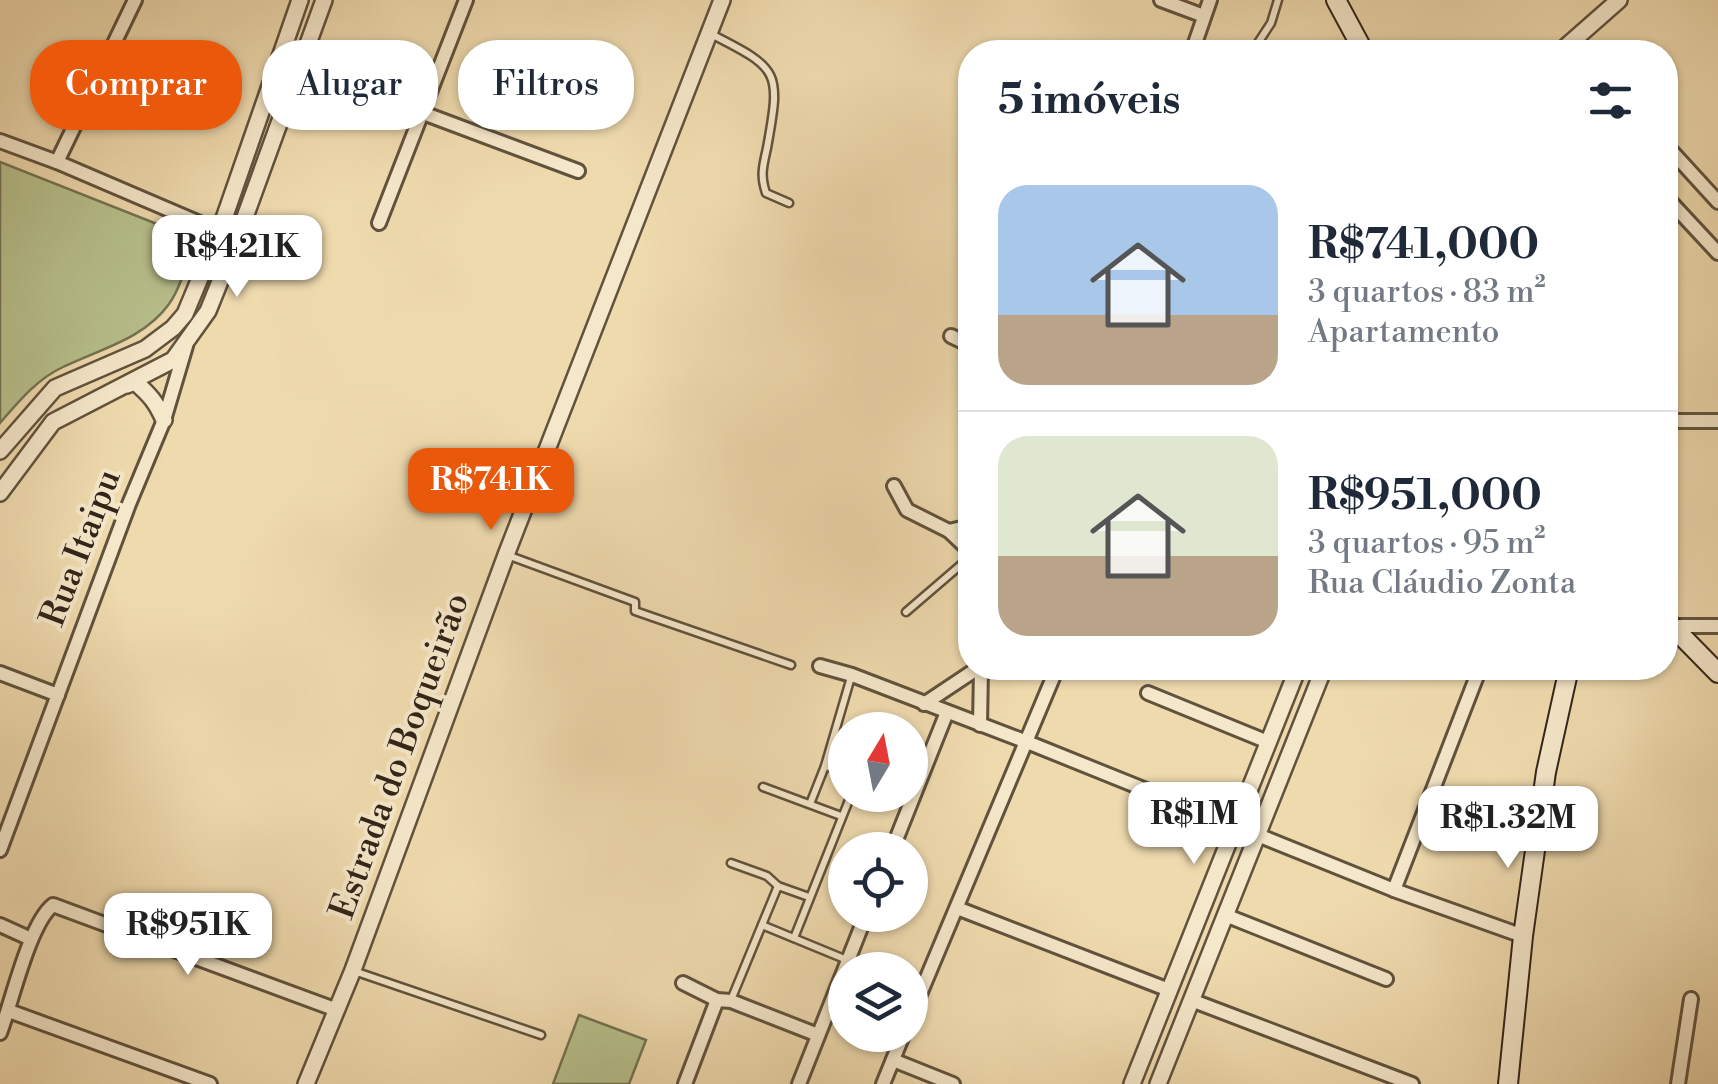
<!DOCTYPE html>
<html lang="pt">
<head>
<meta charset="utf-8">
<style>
  :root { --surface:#fff; --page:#f2f2f3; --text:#1f2937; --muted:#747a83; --line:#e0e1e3; --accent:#ea580c }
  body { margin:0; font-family:"Libre Bodoni",serif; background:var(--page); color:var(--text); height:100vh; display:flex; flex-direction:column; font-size:38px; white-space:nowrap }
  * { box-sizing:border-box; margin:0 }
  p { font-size:32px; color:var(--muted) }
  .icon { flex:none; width:55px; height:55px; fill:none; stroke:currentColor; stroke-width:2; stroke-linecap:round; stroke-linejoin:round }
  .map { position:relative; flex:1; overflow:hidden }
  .side { position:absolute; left:958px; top:40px; width:720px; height:640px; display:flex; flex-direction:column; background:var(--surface); border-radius:40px; box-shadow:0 2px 8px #0004 }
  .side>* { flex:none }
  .top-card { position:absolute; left:30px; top:40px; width:778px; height:90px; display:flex; gap:20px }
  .needle { width:65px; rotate:10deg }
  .controls { position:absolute; left:828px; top:712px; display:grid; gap:20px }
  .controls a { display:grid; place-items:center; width:100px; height:100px; border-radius:50%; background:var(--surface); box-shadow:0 2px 8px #0004; font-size:50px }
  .price { position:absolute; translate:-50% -85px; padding:0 22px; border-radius:20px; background:#fff; color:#222; font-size:32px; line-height:65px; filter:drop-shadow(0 2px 5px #0008) }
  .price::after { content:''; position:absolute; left:50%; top:60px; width:30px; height:22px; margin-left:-15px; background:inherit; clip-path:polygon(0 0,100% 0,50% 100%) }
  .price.current { background:var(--accent); color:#fff }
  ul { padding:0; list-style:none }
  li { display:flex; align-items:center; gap:30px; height:250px; padding:0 40px }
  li+li { border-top:2px solid var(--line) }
  li span { display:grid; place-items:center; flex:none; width:280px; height:200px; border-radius:30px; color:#555 }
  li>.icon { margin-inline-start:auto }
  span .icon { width:120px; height:120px; fill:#fffc; stroke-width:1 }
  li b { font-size:42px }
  h2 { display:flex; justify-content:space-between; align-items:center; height:120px; padding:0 40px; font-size:42px }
  .pill { padding:0 35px; border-radius:40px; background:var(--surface); box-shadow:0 2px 8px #0004; font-size:35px; line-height:90px }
  .pill.current { background:var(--accent); color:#fff }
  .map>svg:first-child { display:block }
  .green { fill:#b7c08c; stroke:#747252; stroke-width:2.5 }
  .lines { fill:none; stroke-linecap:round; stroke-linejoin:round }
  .service-casing { stroke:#61523e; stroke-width:11 }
  .minor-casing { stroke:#61523e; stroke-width:18 }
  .tertiary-casing { stroke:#61523e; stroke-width:20 }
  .secondary-casing { stroke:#322418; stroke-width:22 }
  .service { stroke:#f5e7ca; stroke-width:6 }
  .minor { stroke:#f5e7ca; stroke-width:12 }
  .tertiary { stroke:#f5e7ca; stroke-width:15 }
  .secondary { stroke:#f5e7ca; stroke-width:18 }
  .labels { text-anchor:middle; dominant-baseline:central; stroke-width:8; stroke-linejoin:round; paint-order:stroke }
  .street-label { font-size:35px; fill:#322418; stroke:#f5e7ca }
</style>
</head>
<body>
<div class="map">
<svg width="1718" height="1084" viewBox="0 0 1718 1084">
  <rect width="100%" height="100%" fill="#efdaae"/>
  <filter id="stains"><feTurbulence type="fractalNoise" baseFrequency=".002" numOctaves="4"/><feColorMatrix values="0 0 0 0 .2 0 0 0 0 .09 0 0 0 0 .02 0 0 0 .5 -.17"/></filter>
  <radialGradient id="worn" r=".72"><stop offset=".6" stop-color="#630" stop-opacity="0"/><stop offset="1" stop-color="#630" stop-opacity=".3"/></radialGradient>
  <!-- green -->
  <g class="green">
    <path d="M0,162L195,239C187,259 182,286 169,304C144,339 100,349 63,367C37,379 19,401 0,423Z"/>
    <path d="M579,1015L646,1040L629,1084H553Z"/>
  </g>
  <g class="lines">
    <!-- service casing -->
    <g class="service-casing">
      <g id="service">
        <path d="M711,34C780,69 781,71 767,148C763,166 760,175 766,193L789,203"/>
        <path d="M1252,52L1271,23L1278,0"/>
        <path d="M507,555L635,602V611L791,665"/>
        <path d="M906,612L970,557"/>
        <path d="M825,766L845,772"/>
        <path d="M763,787L841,816"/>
        <path d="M810,804L825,766L851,677"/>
        <path d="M731,863L767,876L778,886L809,897"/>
        <path d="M762,925L847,960"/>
        <path d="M794,938L851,795"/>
        <path d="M354,971L541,1035"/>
        <path d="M731,1000L778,886"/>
      </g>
    </g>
    <!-- minor casing -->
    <g class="minor-casing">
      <g id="minor">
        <path d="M1161,0L1204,16"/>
        <path d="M1192,52L1210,0"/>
        <path d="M423,113L578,171"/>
        <path d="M0,141L57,162L237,239"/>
        <path d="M1665,144L1718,202"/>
        <path d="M57,162L135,0"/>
        <path d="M1665,196L1718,253"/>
        <path d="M379,223L466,0"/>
        <path d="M951,336L970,345"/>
        <path d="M1665,421H1718"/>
        <path d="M894,486L907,510L949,531L970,551"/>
        <path d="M949,531L970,526"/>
        <path d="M1671,626H1718"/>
        <path d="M820,666L852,675L1027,742L1394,890L1523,936"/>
        <path d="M0,673L58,695"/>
        <path d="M1148,693L1268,742"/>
        <path d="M924,704L978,668"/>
        <path d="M980,725L981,668"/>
        <path d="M0,850L129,504L164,420L186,346"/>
        <path d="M892,850L947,712"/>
        <path d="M1394,890L1480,668"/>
        <path d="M957,908L1169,990"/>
        <path d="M1225,915L1386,979"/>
        <path d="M0,925L31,939"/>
        <path d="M683,983L717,1000L731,1001L818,1035"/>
        <path d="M1191,1000L1412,1084"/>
        <path d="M9,1011L210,1084"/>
        <path d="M910,1018L1057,668"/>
        <path d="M0,1033C12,1002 29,924 53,905L337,1010"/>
        <path d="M893,1060L953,1084"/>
        <path d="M685,1084L717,1000"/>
        <path d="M799,1084L866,915"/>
        <path d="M883,1084L903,1035"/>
        <path d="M1678,1084L1691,999"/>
      </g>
    </g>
    <!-- tertiary casing -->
    <g class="tertiary-casing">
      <g id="tertiary">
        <path d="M1560,52L1619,0"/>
        <path d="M127,385L135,382C150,395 156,402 164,420"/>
        <path d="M0,451L55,388L145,349L173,328L185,314L220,230L300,0"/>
        <path d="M0,493L53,422L173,360L208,311L237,239L324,0"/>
        <path d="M306,1084L353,970L506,555L722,0"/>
        <path d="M1132,1084L1298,668"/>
        <path d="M1158,1084L1324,668"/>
      </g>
    </g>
    <!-- secondary casing -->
    <g class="secondary-casing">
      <g id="secondary">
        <path d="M1336,0L1364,52"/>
        <path d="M1665,619L1718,673"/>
        <path d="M1508,1084L1523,936L1546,772L1569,668"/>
      </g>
    </g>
    <!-- service -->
    <use href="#service" class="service"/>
    <!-- minor -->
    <use href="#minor" class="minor"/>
    <!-- tertiary -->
    <use href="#tertiary" class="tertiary"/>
    <!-- secondary -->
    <use href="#secondary" class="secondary"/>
  </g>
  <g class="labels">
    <!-- street labels -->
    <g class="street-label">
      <text transform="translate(81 548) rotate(-69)">Rua Itaipu</text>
      <text transform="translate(400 756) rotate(-70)">Estrada do Boqueirão</text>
    </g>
  </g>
  <rect width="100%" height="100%" filter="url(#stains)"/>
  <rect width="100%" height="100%" fill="url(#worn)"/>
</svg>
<div class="controls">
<a><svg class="needle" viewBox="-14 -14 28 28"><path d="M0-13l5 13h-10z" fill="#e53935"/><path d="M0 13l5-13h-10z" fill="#747a83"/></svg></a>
<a><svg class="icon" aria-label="locate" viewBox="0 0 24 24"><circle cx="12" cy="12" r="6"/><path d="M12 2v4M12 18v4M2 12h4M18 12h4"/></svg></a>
<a><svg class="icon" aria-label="layers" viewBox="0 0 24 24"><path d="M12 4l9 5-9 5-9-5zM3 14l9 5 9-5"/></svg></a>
</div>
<b class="price" style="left:237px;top:300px">R$421K</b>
<b class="price current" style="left:491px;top:533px">R$741K</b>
<b class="price" style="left:1194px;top:867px">R$1M</b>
<b class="price" style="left:1508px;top:871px">R$1.32M</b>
<b class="price" style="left:188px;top:978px">R$951K</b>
<div class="top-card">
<a class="pill current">Comprar</a>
<a class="pill">Alugar</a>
<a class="pill">Filtros</a>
</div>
<section class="side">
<h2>5 imóveis<svg class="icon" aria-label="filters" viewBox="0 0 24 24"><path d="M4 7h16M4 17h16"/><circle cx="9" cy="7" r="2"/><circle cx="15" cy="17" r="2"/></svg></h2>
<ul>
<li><span style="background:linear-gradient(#a9c7e8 65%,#b9a48a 0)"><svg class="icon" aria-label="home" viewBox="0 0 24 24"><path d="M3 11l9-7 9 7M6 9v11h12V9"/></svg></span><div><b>R$741,000</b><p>3 quartos · 83 m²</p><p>Apartamento</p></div></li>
<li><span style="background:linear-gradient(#dfe7d0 60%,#b9a48a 0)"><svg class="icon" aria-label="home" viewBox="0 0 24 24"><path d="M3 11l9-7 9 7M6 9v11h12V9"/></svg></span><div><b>R$951,000</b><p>3 quartos · 95 m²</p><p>Rua Cláudio Zonta</p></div></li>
</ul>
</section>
</div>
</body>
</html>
